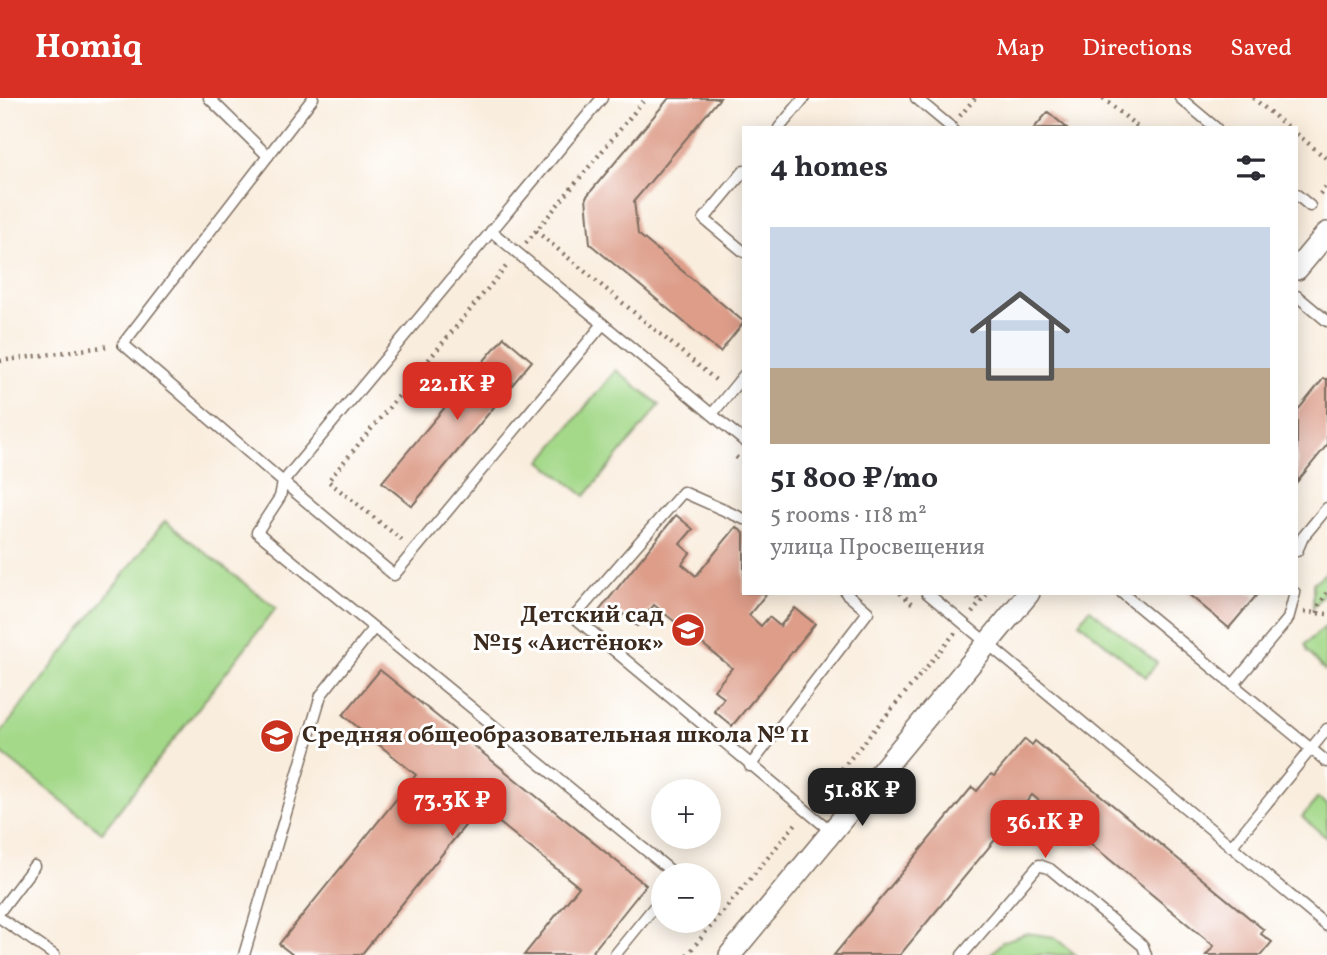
<!DOCTYPE html>
<html lang="en">
<head>
<meta charset="utf-8">
<style>
  :root { --surface:#fff; --page:#f2f2f3; --text:#2b2b33; --muted:#7c7c81; --line:#e1e1e2; --accent:#d93025 }
  body { margin:0; font-family:Vollkorn,serif; background:var(--page); color:var(--text); height:100vh; display:flex; flex-direction:column; font-size:26px; white-space:nowrap }
  * { box-sizing:border-box; margin:0 }
  p { font-size:23px; color:var(--muted) }
  .icon { flex:none; width:38px; height:38px; fill:none; stroke:currentColor; stroke-width:2; stroke-linecap:round; stroke-linejoin:round }
  .map { position:relative; flex:1; overflow:hidden }
  .side { position:absolute; left:742px; top:28px; width:556px; height:469px; display:flex; flex-direction:column; background:var(--surface); border-radius:0px; box-shadow:0 4px 18px #0003 }
  .side>* { flex:none }
  .tools { position:absolute; left:651px; top:681px; display:grid; gap:14px }
  .tools a { display:grid; place-items:center; width:70px; height:70px; border-radius:50%; background:var(--surface); box-shadow:0 4px 18px #0003; font-size:35px }
  .price { position:absolute; translate:-50% -60px; padding:0 16px; border-radius:14px; background:var(--accent); color:#fff; font-size:23px; line-height:46px; filter:drop-shadow(0 2px 4px #0008) }
  .price::after { content:''; position:absolute; left:50%; top:42px; width:21px; height:16px; margin-left:-10px; background:inherit; clip-path:polygon(0 0,100% 0,50% 100%) }
  .price.on { background:#222; color:#fff }
  ul { padding:0; list-style:none }
  li { display:grid; align-content:center; gap:14px; height:371px; padding:0 28px }
  li+li { border-top:2px solid var(--line) }
  li span { display:grid; place-items:center; height:217px; border-radius:0px; color:#555 }
  li>.icon { margin-inline-start:auto }
  span .icon { width:126px; height:126px; fill:#fffc; stroke-width:1 }
  li b { font-size:30px }
  h2 { display:flex; justify-content:space-between; align-items:center; height:84px; padding:0 28px; font-size:30px }
  header { display:flex; align-items:center; gap:42px; box-sizing:border-box; height:98px; padding:0 35px; background:var(--accent); color:#fff }
  header strong { font-size:33px }
  nav { display:flex; gap:38px; margin-inline-start:auto; font-size:24px }
  .map>svg:first-child { display:block }
  .green { fill:#a4d98a; stroke:#708254; stroke-width:2 }
  .building { fill:#dd9d89 }
  .lines { fill:none; stroke-linecap:round; stroke-linejoin:round }
  .service-casing { stroke:#7e6e61; stroke-width:13 }
  .minor-casing { stroke:#7e6e61; stroke-width:24 }
  .path { stroke:#7e6e61; stroke-width:4.5; stroke-dasharray:2 5; stroke-linecap:butt }
  .service { stroke:#fff; stroke-width:10 }
  .minor { stroke:#fff; stroke-width:21 }
  .labels { text-anchor:middle; dominant-baseline:central; stroke-width:6; stroke-linejoin:round; paint-order:stroke }
  .poi-label { font-size:24px; font-weight:bold; fill:#3b2a1e; stroke:#fff; text-anchor:end }
</style>
</head>
<body>
<header>
<strong>Homiq</strong>
<nav><a>Map</a><a>Directions</a><a>Saved</a></nav>
</header>
<div class="map">
<svg width="1327" height="857" viewBox="0 0 1327 857">
  <rect width="100%" height="100%" fill="#fff"/>
  <filter id="ink" filterUnits="userSpaceOnUse"><feTurbulence type="fractalNoise" baseFrequency=".0143" numOctaves="2"/><feDisplacementMap in="SourceGraphic" scale="14" xChannelSelector="R" yChannelSelector="G"/><feConvolveMatrix kernelMatrix="1 2 1 2 8 2 1 2 1" color-interpolation-filters="sRGB"/></filter>
  <filter id="wash" filterUnits="userSpaceOnUse"><feTurbulence type="fractalNoise" baseFrequency=".00686" numOctaves="4" result="noise"/><feDisplacementMap in="SourceGraphic" scale="28" xChannelSelector="R" yChannelSelector="G"/><feGaussianBlur stdDeviation="1.57" result="paint"/><feColorMatrix in="noise" values="0 0 0 0 0 0 0 0 0 0 0 0 0 0 0 0 0 1.4 0 .05"/><feComposite in="paint" operator="in"/></filter>
  <g filter="url(#wash)">
    <rect width="100%" height="100%" fill="#f9eddd"/>
    <!-- green -->
    <g class="green">
      <path d="M616,272L660,307L585,398L541,363Z"/>
      <path d="M165,423L276,510L102,734L0,654V636Z"/>
      <path d="M1327,474V491L1313,510V485Z"/>
      <path d="M1090,511L1157,565L1146,579L1079,524Z"/>
      <path d="M1325,529L1327,570L1325,573L1308,554L1305,546Z"/>
      <path d="M1318,700L1327,707V740L1302,719Z"/>
      <path d="M1027,835L1054,839L1076,857H990L1002,844Z"/>
    </g>
    <g id="blocks">
      <!-- building -->
      <g class="building">
        <path d="M669,0H720L634,103L638,136L744,224L720,254L590,146L586,99Z"/>
        <path d="M1048,14L1067,30H1034Z"/>
        <path d="M504,239L532,263L412,408L382,384Z"/>
        <path d="M1323,281H1327V347L1297,384V313Z"/>
        <path d="M676,417L693,431L680,446L690,455L682,466L696,478L736,429L744,435V495H767L749,517L761,528L769,519L780,528L795,510L815,526L732,628L714,613L724,600L714,592L732,570L654,507L637,528L622,515L614,525L599,513Z"/>
        <path d="M1187,495H1252L1256,498L1229,530Z"/>
        <path d="M380,572L646,787L590,857H524L579,789L480,709L361,857H293L279,846L416,677L343,617Z"/>
        <path d="M1025,641L1032,647L1035,643L1264,832L1261,836L1272,844L1261,857H1206L1214,848L1032,697L900,857H834L972,689L977,693L991,676L994,678Z"/>
      </g>
    </g>
  </g>
  <g filter="url(#ink)">
    <use href="#blocks" fill-opacity="0" stroke="#7e6e61" stroke-width="2"/>
    <g class="lines">
      <!-- service casing -->
      <g class="service-casing">
        <g id="service">
          <path d="M209,0L268,58L123,246L283,384L280,399L257,434L676,777"/>
          <path d="M602,0L283,384L394,477L603,226L744,343"/>
          <path d="M916,0L952,30"/>
          <path d="M1180,0L1216,30"/>
          <path d="M779,30L804,0"/>
          <path d="M268,58L313,0"/>
          <path d="M744,73L704,121L744,154"/>
          <path d="M1297,97L1310,108"/>
          <path d="M491,133L603,226"/>
          <path d="M1297,198L1327,223"/>
          <path d="M712,316L744,277"/>
          <path d="M744,421L683,394L574,519L832,734"/>
          <path d="M1297,453L1303,439L1327,410"/>
          <path d="M927,495L1327,828"/>
          <path d="M1122,495L1327,664"/>
          <path d="M1233,587L1288,521L1295,495"/>
          <path d="M750,668L868,514L846,495"/>
          <path d="M1231,749L1327,631"/>
          <path d="M0,813L34,768"/>
          <path d="M0,820L54,857"/>
          <path d="M244,857L321,597L374,530"/>
          <path d="M615,857L663,798"/>
          <path d="M962,857L1039,767L1050,771L1143,848L1146,857"/>
        </g>
      </g>
      <!-- minor casing -->
      <g class="minor-casing">
        <g id="minor">
          <path d="M1297,171L1327,135"/>
          <path d="M730,857L1029,495"/>
        </g>
      </g>
      <!-- path -->
      <g class="path">
        <path d="M1103,0L1139,30"/>
        <path d="M1253,0L1289,30"/>
        <path d="M960,18L975,0"/>
        <path d="M1297,36L1327,61"/>
        <path d="M1320,96L1327,87"/>
        <path d="M536,133L718,284"/>
        <path d="M526,145L646,0"/>
        <path d="M0,263L110,248"/>
        <path d="M736,359L744,365"/>
        <path d="M402,442L328,383L509,165"/>
        <path d="M900,495L913,506"/>
        <path d="M972,495L981,503"/>
        <path d="M1304,514L1327,516"/>
        <path d="M972,515L988,495"/>
        <path d="M1318,515L1319,507L1327,495"/>
        <path d="M815,703L955,535"/>
        <path d="M687,857L798,723"/>
      </g>
      <!-- service -->
      <use href="#service" class="service"/>
      <!-- minor -->
      <use href="#minor" class="minor"/>
    </g>
  </g>
  <!-- icons -->
  <defs>
    <g id="school-disc" transform="scale(1.75)"><circle r="9.5" fill="#c8321e" stroke="#fff"/><path d="M0-5L7-2L0 1L-7-2ZM-4 1L0 2.5L4 1V4Q0 6-4 4Z" fill="#fff"/></g>
  </defs>
  <g fill-rule="evenodd">
    <use href="#school-disc" x="688" y="532"/>
    <use href="#school-disc" x="277" y="638"/>
  </g>
  <g class="labels">
    <!-- poi labels -->
    <g class="poi-label">
      <text x="664" y="518">Детский сад<tspan x="664" dy="28">№15 «Аистёнок»</tspan></text>
      <text x="302" y="638" text-anchor="start">Средняя общеобразовательная школа № 11</text>
    </g>
  </g>
</svg>
<div class="tools">
<a>+</a>
<a>−</a>
</div>
<b class="price" style="left:457px;top:324px">22.1K ₽</b>
<b class="price on" style="left:862px;top:730px">51.8K ₽</b>
<b class="price" style="left:452px;top:740px">73.3K ₽</b>
<b class="price" style="left:1045px;top:762px">36.1K ₽</b>
<section class="side">
<h2>4 homes<svg class="icon" aria-label="filters" viewBox="0 0 24 24"><path d="M4 7h16M4 17h16"/><circle cx="9" cy="7" r="2"/><circle cx="15" cy="17" r="2"/></svg></h2>
<ul>
<li><span style="background:linear-gradient(#c9d6e8 65%,#b9a48a 0)"><svg class="icon" aria-label="home" viewBox="0 0 24 24"><path d="M3 11l9-7 9 7M6 9v11h12V9"/></svg></span><div><b>51 800 ₽/mo</b><p>5 rooms · 118 m²</p><p>улица Просвещения</p></div></li>
</ul>
</section>
</div>
</body>
</html>
